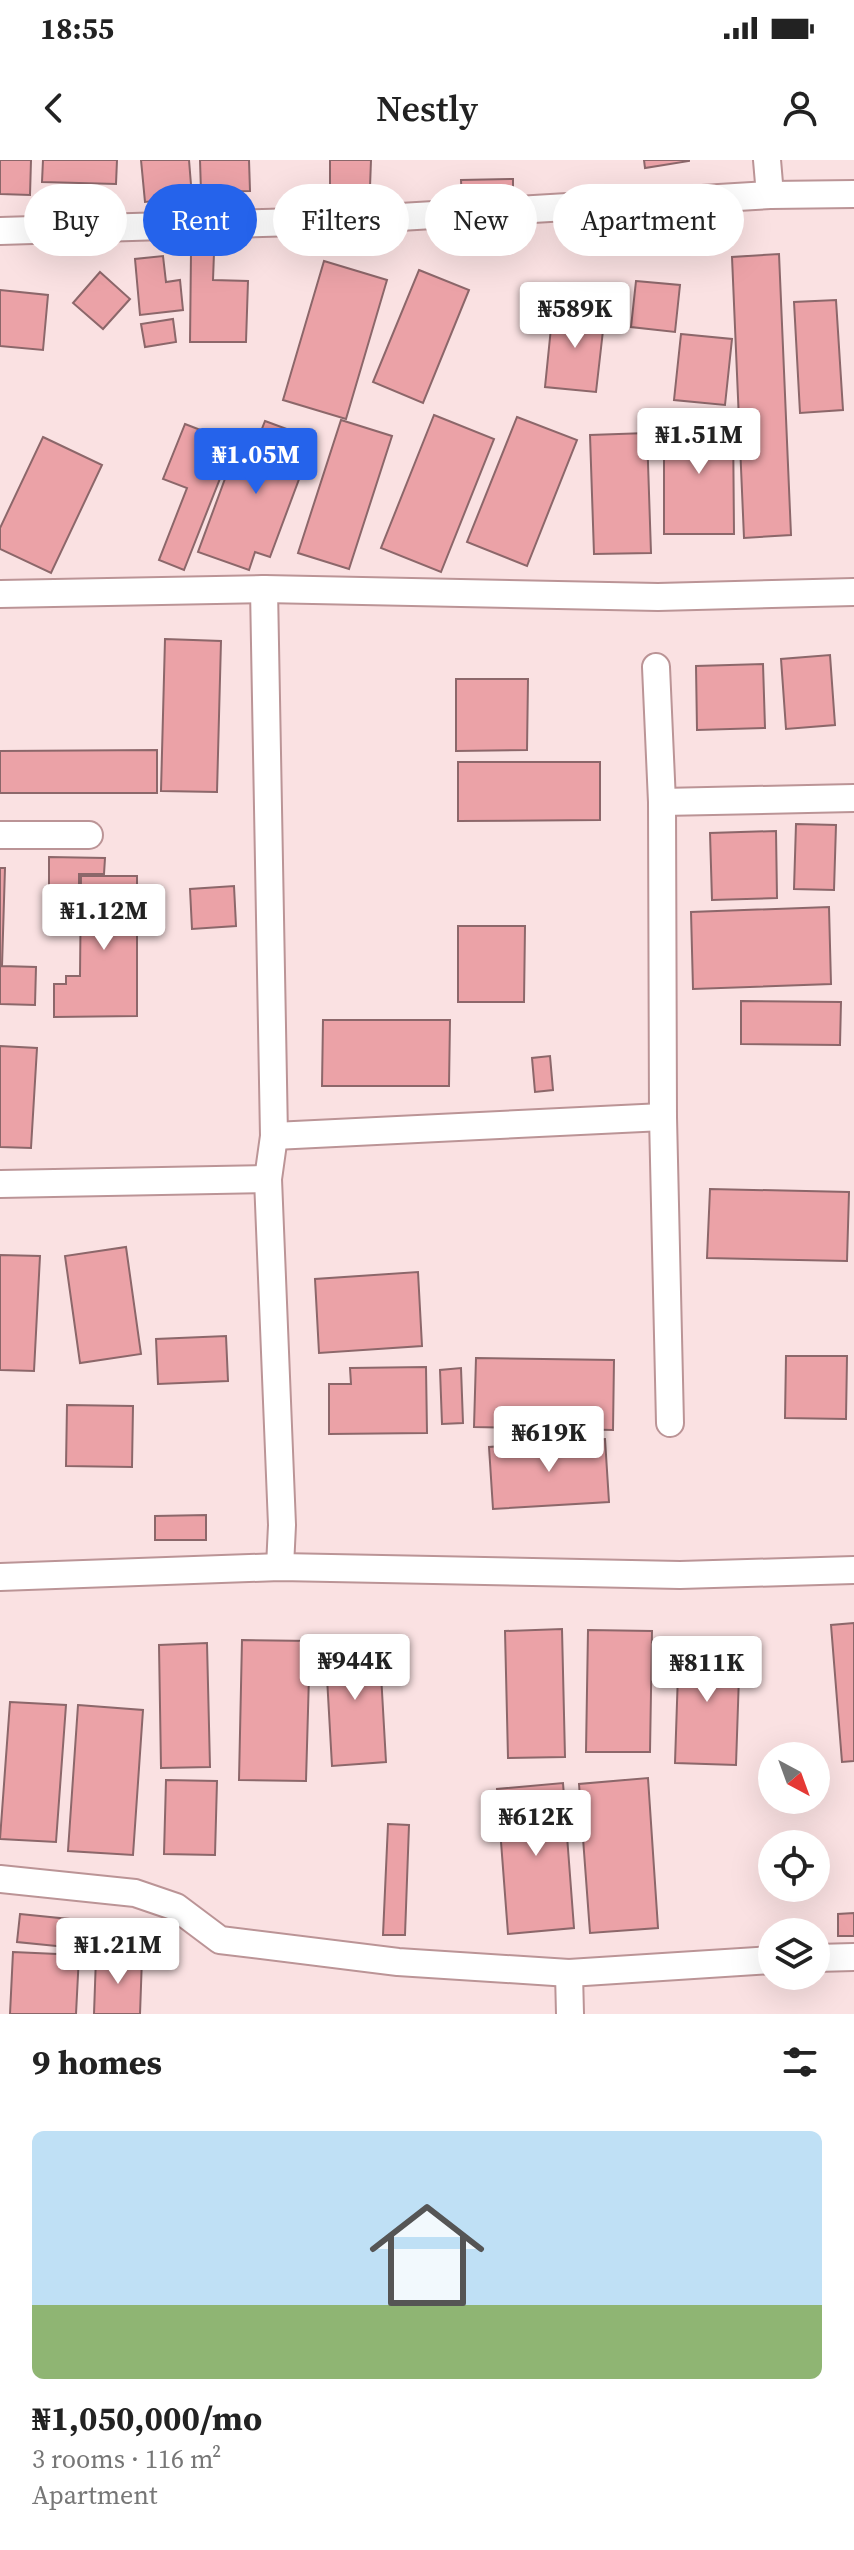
<!DOCTYPE html>
<html lang="en">
<head>
<meta charset="utf-8">
<style>
  :root { --surface:#fff; --page:#f2f2f2; --text:#222; --muted:#767676; --accent:#2563eb }
  body { margin:0; font-family:"Source Serif 4",serif; background:var(--page); color:var(--text); height:100vh; display:flex; flex-direction:column; font-size:30px; white-space:nowrap }
  * { box-sizing:border-box; margin:0 }
  p { font-size:26px; color:var(--muted) }
  .icon { flex:none; width:44px; height:44px; fill:none; stroke:currentColor; stroke-width:2; stroke-linecap:round; stroke-linejoin:round }
  .map { position:relative; height:1854px; overflow:hidden }
  .panel { display:flex; flex-direction:column; background:var(--surface); flex:1 }
  .panel>* { flex:none }
  .banner { position:absolute; left:24px; top:24px; width:806px; height:72px; display:flex; gap:16px }
  .needle { width:52px; rotate:139deg }
  .buttons { position:absolute; left:758px; top:1582px; display:grid; gap:16px }
  .buttons a { display:grid; place-items:center; width:72px; height:72px; border-radius:50%; background:var(--surface); box-shadow:0 8px 32px #0002; font-size:40px }
  .price { position:absolute; translate:-50% -68px; padding:0 18px; border-radius:8px; background:#fff; color:#222; font-size:26px; line-height:52px; filter:drop-shadow(0 2px 4px #0008) }
  .price::after { content:''; position:absolute; left:50%; top:48px; width:24px; height:18px; margin-left:-12px; background:inherit; clip-path:polygon(0 0,100% 0,50% 100%) }
  .price.on { background:var(--accent); color:#fff }
  ul { padding:0; list-style:none }
  li { display:grid; align-content:center; gap:16px; height:424px; padding:0 32px }
  li span { display:grid; place-items:center; height:248px; border-radius:12px; color:#555 }
  li>.icon { margin-inline-start:auto }
  span .icon { width:144px; height:144px; fill:#fffc; stroke-width:1 }
  li b { font-size:34px }
  h2 { display:flex; justify-content:space-between; align-items:center; height:96px; padding:0 32px; font-size:34px }
  .pill { padding:0 28px; border-radius:36px; background:var(--surface); box-shadow:0 8px 32px #0002; font-size:28px; line-height:72px }
  .pill.on { background:var(--accent); color:#fff }
  .status { display:flex; justify-content:space-between; align-items:center; height:56px; padding:0 40px; background:var(--surface); direction:ltr }
  .status svg { height:22px; fill:currentColor }
  header { display:flex; justify-content:space-between; align-items:center; height:104px; padding:0 32px; background:var(--surface); font-size:36px; font-weight:600 }
  .map>svg:first-child { display:block }
  .building { fill:#eba2a7; stroke:#8c676a; stroke-width:2 }
  .lines { fill:none; stroke-linecap:round; stroke-linejoin:round }
  .street-casing { stroke:#bb9496; stroke-width:30 }
  .street { stroke:#fff; stroke-width:26 }
</style>
</head>
<body>
<div class="status"><b>18:55</b><svg viewBox="0 0 49 12"><path d="M0 12V9h3v3zM5 12V6h3v6zM10 12V3h3v9zM15 12V0h3v12zM26 1h20v11H26zM47 4h2v5h-2z"/></svg></div>
<header><svg class="icon" aria-label="back" viewBox="0 0 24 24"><path d="M15 5l-7 7 7 7"/></svg>Nestly<svg class="icon" aria-label="person" viewBox="0 0 24 24"><circle cx="12" cy="8" r="4"/><path d="M4 21q1-7 8-7t8 7"/></svg></header>
<div class="map">
<svg width="854" height="1854" viewBox="0 0 854 1854">
  <rect width="100%" height="100%" fill="#fae1e2"/>
  <!-- building -->
  <g class="building">
    <path d="M0,0H31L30,35L0,34Z"/>
    <path d="M43,0H117L116,24L42,22Z"/>
    <path d="M141,0H189L192,37L145,42Z"/>
    <path d="M200,0H249L250,31L201,32Z"/>
    <path d="M330,0H371L370,27L330,28Z"/>
    <path d="M644,0H689V1L645,8Z"/>
    <path d="M513,19V42L462,43L461,20Z"/>
    <path d="M191,92L214,93L213,120L248,121L246,182H190Z"/>
    <path d="M779,94L791,375L744,378L732,97Z"/>
    <path d="M163,96L166,122L180,120L183,150L140,155L135,99Z"/>
    <path d="M324,101L387,120L346,259L283,240Z"/>
    <path d="M419,110L469,130L423,243L373,222Z"/>
    <path d="M100,112L130,139L103,169L73,143Z"/>
    <path d="M636,121L680,125L675,172L631,167Z"/>
    <path d="M0,130L48,135L43,190L0,186Z"/>
    <path d="M836,140L843,250L800,253L794,142Z"/>
    <path d="M553,148L605,153L596,232L545,227Z"/>
    <path d="M173,159L176,182L145,187L141,164Z"/>
    <path d="M681,174L732,179L725,245L674,240Z"/>
    <path d="M434,255L494,279L441,412L381,388Z"/>
    <path d="M517,257L577,280L527,406L467,382Z"/>
    <path d="M664,257H733L734,374H664Z"/>
    <path d="M341,260L392,276L349,409L298,393Z"/>
    <path d="M265,261L314,279L270,397L255,392L249,410L198,392L240,278L256,284Z"/>
    <path d="M185,264L234,283L184,410L159,400L187,328L163,319Z"/>
    <path d="M647,273L651,393L594,394L590,275Z"/>
    <path d="M43,277L102,305L51,413L0,389V368Z"/>
    <path d="M165,479L221,481L217,632L161,631Z"/>
    <path d="M830,495L835,565L786,569L781,499Z"/>
    <path d="M763,504L765,568L697,570L696,506Z"/>
    <path d="M456,519H528L527,590L456,591Z"/>
    <path d="M157,590V633H0V591Z"/>
    <path d="M458,602H600V660L458,661Z"/>
    <path d="M796,664L836,665L834,730L794,729Z"/>
    <path d="M776,671L777,738L712,740L710,673Z"/>
    <path d="M49,697L105,698L104,714H79V726L49,725Z"/>
    <path d="M0,708H5L2,806L36,807L35,845L0,844Z"/>
    <path d="M81,716H137V856L54,857V824H66V816H80Z"/>
    <path d="M234,726L236,766L192,769L190,729Z"/>
    <path d="M829,747L831,824L693,829L691,752Z"/>
    <path d="M458,766H525L524,842H458Z"/>
    <path d="M741,841L841,842L840,885L741,884Z"/>
    <path d="M323,860H450L449,926H322Z"/>
    <path d="M0,886L37,888L31,988L0,987Z"/>
    <path d="M550,896L553,930L535,932L532,898Z"/>
    <path d="M710,1029L849,1032L847,1101L707,1098Z"/>
    <path d="M126,1087L141,1194L80,1203L65,1096Z"/>
    <path d="M0,1095L40,1096L34,1211L0,1210Z"/>
    <path d="M418,1112L422,1186L319,1193L315,1119Z"/>
    <path d="M226,1176L228,1221L158,1224L156,1179Z"/>
    <path d="M786,1196H847L846,1259L785,1258Z"/>
    <path d="M476,1198L614,1200L613,1270L474,1267Z"/>
    <path d="M426,1207L427,1273L329,1274V1224H351L350,1208Z"/>
    <path d="M461,1208L463,1263L442,1264L440,1210Z"/>
    <path d="M67,1245L133,1246L132,1307L66,1306Z"/>
    <path d="M605,1279L609,1342L493,1349L489,1287Z"/>
    <path d="M206,1355V1380H155V1356Z"/>
    <path d="M854,1463V1601L842,1602L831,1465Z"/>
    <path d="M562,1469L565,1597L508,1598L505,1471Z"/>
    <path d="M588,1470L652,1471L650,1592H586Z"/>
    <path d="M379,1479L386,1602L332,1606L325,1482Z"/>
    <path d="M242,1480L310,1481L306,1621L239,1620Z"/>
    <path d="M207,1483L210,1607L161,1608L159,1485Z"/>
    <path d="M679,1483L740,1486L736,1605L675,1603Z"/>
    <path d="M10,1542L66,1545L56,1682L0,1679Z"/>
    <path d="M78,1545L143,1550L133,1695L68,1691Z"/>
    <path d="M648,1618L658,1768L590,1773L579,1624Z"/>
    <path d="M166,1620L217,1621L215,1695L164,1694Z"/>
    <path d="M563,1623L574,1768L508,1774L497,1629Z"/>
    <path d="M388,1664L409,1665L405,1775H383Z"/>
    <path d="M854,1753V1776H838V1754Z"/>
    <path d="M20,1754L79,1760L76,1788L17,1782Z"/>
    <path d="M13,1792L79,1795L76,1854H10Z"/>
    <path d="M96,1797L142,1798L140,1854H94Z"/>
  </g>
  <g class="lines">
    <!-- street casing -->
    <g class="street-casing">
      <g id="street">
        <path d="M767,0L770,35"/>
        <path d="M0,71L332,61L770,35L854,34"/>
        <path d="M264,429L274,976L268,1019L282,1365L280,1407"/>
        <path d="M0,434L264,429L658,437L854,432"/>
        <path d="M656,507L662,642L663,957L670,1263"/>
        <path d="M662,642L854,638"/>
        <path d="M0,675H89"/>
        <path d="M274,976L663,957"/>
        <path d="M0,1024L268,1019"/>
        <path d="M0,1417L280,1407L680,1415L854,1410"/>
        <path d="M0,1719L135,1733L176,1747L220,1780L398,1802L569,1813L772,1800"/>
        <path d="M816,1798L854,1797"/>
        <path d="M569,1813L570,1854"/>
      </g>
    </g>
    <!-- street -->
    <use href="#street" class="street"/>
  </g>
</svg>
<div class="buttons">
<a><svg class="needle" viewBox="-14 -14 28 28"><path d="M0-13l5 13h-10z" fill="#e53935"/><path d="M0 13l5-13h-10z" fill="#767676"/></svg></a>
<a><svg class="icon" aria-label="locate" viewBox="0 0 24 24"><circle cx="12" cy="12" r="6"/><path d="M12 2v4M12 18v4M2 12h4M18 12h4"/></svg></a>
<a><svg class="icon" aria-label="layers" viewBox="0 0 24 24"><path d="M12 4l9 5-9 5-9-5zM3 14l9 5 9-5"/></svg></a>
</div>
<b class="price" style="left:575px;top:190px">₦589K</b>
<b class="price" style="left:699px;top:316px">₦1.51M</b>
<b class="price on" style="left:256px;top:336px">₦1.05M</b>
<b class="price" style="left:104px;top:792px">₦1.12M</b>
<b class="price" style="left:549px;top:1314px">₦619K</b>
<b class="price" style="left:355px;top:1542px">₦944K</b>
<b class="price" style="left:707px;top:1544px">₦811K</b>
<b class="price" style="left:536px;top:1698px">₦612K</b>
<b class="price" style="left:118px;top:1826px">₦1.21M</b>
<div class="banner">
<a class="pill">Buy</a>
<a class="pill on">Rent</a>
<a class="pill">Filters</a>
<a class="pill">New</a>
<a class="pill">Apartment</a>
</div>
</div>
<section class="panel">
<h2>9 homes<svg class="icon" aria-label="filters" viewBox="0 0 24 24"><path d="M4 7h16M4 17h16"/><circle cx="9" cy="7" r="2"/><circle cx="15" cy="17" r="2"/></svg></h2>
<ul>
<li><span style="background:linear-gradient(#bfe0f5 70%,#8fb573 0)"><svg class="icon" aria-label="home" viewBox="0 0 24 24"><path d="M3 11l9-7 9 7M6 9v11h12V9"/></svg></span><div><b>₦1,050,000/mo</b><p>3 rooms · 116 m²</p><p>Apartment</p></div></li>
</ul>
</section>
</body>
</html>
